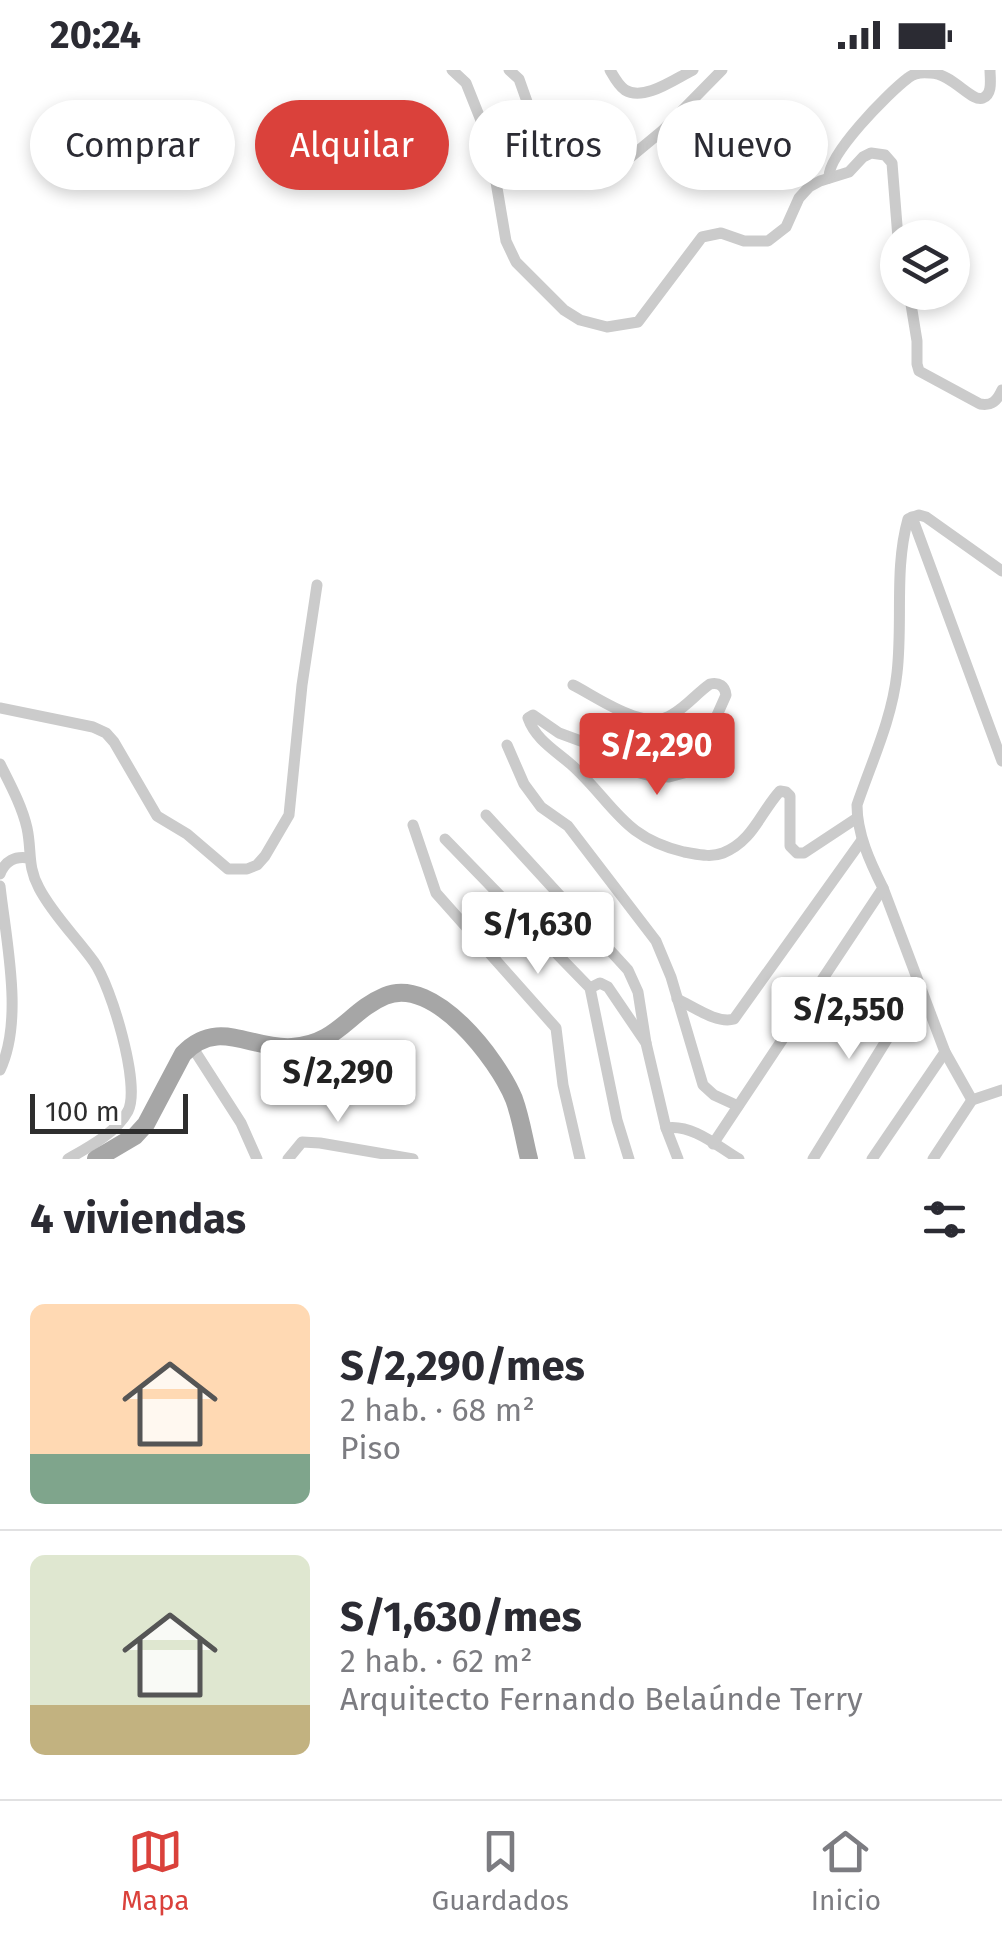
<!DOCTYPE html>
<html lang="es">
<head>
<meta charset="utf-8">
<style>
  :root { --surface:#fff; --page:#f2f2f3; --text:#2b2b33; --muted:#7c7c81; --line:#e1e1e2; --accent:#da413b }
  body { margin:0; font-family:"Fira Sans",sans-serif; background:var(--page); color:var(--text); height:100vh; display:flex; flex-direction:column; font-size:38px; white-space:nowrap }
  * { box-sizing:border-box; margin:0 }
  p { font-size:32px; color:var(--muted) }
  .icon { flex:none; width:55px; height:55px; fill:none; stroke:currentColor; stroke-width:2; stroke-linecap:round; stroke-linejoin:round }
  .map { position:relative; height:1089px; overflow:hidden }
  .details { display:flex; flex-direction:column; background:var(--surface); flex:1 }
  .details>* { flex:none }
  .banner { position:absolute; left:30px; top:30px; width:942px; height:90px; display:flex; gap:20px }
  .controls { position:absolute; left:880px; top:150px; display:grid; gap:20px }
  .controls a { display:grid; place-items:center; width:90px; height:90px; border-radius:50%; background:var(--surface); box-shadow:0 5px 15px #0003; font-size:50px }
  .scale { position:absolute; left:30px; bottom:25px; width:158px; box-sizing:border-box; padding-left:10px; border:5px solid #2e2e2e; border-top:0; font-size:28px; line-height:35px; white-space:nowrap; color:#2e2e2e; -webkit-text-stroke:8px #fff; paint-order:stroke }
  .price { position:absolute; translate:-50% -85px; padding:0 22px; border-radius:10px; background:#fff; color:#222; font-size:32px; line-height:65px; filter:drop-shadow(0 2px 5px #0008) }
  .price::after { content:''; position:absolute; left:50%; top:60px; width:30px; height:22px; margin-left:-15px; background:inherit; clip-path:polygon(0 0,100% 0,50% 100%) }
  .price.selected { background:var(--accent); color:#fff }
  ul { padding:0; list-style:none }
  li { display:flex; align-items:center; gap:30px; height:250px; padding:0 30px }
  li+li { border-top:2px solid var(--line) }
  li span { display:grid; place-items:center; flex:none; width:280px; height:200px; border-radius:15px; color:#555 }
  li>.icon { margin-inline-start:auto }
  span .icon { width:120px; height:120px; fill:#fffc; stroke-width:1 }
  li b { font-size:42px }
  h2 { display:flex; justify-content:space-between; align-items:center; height:120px; padding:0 30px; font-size:42px }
  .chip { padding:0 35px; border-radius:45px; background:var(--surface); box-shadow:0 5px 15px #0003; font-size:35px; line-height:90px }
  .chip.selected { background:var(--accent); color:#fff }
  .status { display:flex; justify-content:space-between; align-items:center; height:70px; padding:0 50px; background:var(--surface); direction:ltr }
  .status svg { height:28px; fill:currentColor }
  .dock { display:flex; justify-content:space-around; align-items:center; height:140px; border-top:2px solid var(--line); background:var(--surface); font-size:28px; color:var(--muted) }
  .dock a { display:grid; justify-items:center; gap:5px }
  .dock .selected { color:var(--accent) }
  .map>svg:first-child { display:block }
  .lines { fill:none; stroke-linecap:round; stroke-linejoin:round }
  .minor { stroke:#cbcbcb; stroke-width:11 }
  .primary { stroke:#a6a6a6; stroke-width:18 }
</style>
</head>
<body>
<div class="status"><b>20:24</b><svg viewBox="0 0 49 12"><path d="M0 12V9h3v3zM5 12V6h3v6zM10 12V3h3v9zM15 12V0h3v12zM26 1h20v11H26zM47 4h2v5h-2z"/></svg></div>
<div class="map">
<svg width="1002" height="1089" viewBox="0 0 1002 1089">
  <rect width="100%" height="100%" fill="#fff"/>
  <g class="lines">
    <!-- minor -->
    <g class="minor">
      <path d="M452,0L466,13L482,53L485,67L483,79L484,91L496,112L506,171L516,192L564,240L580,250L607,257L638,252L702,167L721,163L744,171H768L786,157L799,128L809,117L820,111L849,102L863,87L871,83L885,85L892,93L898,168"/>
      <path d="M509,0L519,9L530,40L549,65L578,96L598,100L612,98L627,90L662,61L722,0"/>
      <path d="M610,0C614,7 618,15 625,20C644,32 676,8 693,0"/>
      <path d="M829,108C827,85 888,23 908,8C914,3 922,2 930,3C952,3 972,33 983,28C993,24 990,9 990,0"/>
      <path d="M909,222L917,271V294L919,301L980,334C992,336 997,331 1002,320"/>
      <path d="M912,447L1002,691"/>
      <path d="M573,615C599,628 645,663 673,644C687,636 697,623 710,614C719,612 725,616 726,625L695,695L684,703L669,707L651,706L632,701L597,677L559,663L533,645L528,648C536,671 558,682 575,698C615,736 624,768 684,782C697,784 710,788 723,783C753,771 760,743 780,721L786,722L790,726V776L797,783H804L857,748"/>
      <path d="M0,638L93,657L106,663L114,672L157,746L187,764L228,799H247L257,795L265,786L289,745L302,615L317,515"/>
      <path d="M507,675L524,714L541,737L568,756L656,871L671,907L703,1015L714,1025L738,1036"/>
      <path d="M0,694C10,714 22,736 27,758C32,781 27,796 39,818C53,845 77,868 94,892C111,916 141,1015 128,1041C116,1063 89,1077 68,1089"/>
      <path d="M486,745L628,900L638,922L646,973"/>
      <path d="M413,755L436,823L556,958L563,1015L580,1089"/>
      <path d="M445,769L590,918L617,1050L629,1089"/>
      <path d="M0,804C5,791 15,786 28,788"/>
      <path d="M0,816C6,871 24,950 0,1000"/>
      <path d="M883,818L945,982L972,1030"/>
      <path d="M590,918L600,913L608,917L646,973L666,1058L678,1089"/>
      <path d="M677,929C694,937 717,954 734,949L862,770"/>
      <path d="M191,975L241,1053L257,1089"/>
      <path d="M666,1058C693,1054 717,1076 739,1089"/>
      <path d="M713,1074L883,818C870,792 857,764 857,735C872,691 892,649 897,603C903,551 894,499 908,449L919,445L926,447L1002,501"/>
      <path d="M288,1089L302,1072L320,1073L413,1089"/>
      <path d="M813,1089L920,916"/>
      <path d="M872,1089L945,982"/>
      <path d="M933,1089L972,1030L1002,1020"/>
    </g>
    <!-- primary -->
    <path class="primary" d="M96,1089L135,1066L146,1054L183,984C218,947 251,980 292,977C338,974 349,941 385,926C434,905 498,990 514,1029C521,1048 524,1069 529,1089"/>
  </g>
</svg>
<div class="controls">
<a><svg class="icon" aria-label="layers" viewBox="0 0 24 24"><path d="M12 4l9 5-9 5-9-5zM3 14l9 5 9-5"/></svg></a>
</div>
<div class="scale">100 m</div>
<b class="price selected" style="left:657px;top:728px">S/2,290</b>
<b class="price" style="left:538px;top:907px">S/1,630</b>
<b class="price" style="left:849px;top:992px">S/2,550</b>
<b class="price" style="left:338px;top:1055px">S/2,290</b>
<div class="banner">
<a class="chip">Comprar</a>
<a class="chip selected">Alquilar</a>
<a class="chip">Filtros</a>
<a class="chip">Nuevo</a>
</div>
</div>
<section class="details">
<h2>4 viviendas<svg class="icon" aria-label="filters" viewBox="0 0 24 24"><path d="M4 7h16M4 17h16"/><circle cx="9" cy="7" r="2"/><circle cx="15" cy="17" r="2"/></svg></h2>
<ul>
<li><span style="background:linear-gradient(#ffd9b3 75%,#7fa58c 0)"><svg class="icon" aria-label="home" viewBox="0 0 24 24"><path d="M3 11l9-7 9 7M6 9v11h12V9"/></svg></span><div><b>S/2,290/mes</b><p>2 hab. · 68 m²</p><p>Piso</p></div></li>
<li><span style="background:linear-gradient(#dfe7d0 75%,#c2b280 0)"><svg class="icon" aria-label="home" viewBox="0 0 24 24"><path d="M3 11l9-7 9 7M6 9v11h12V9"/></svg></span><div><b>S/1,630/mes</b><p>2 hab. · 62 m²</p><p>Arquitecto Fernando Belaúnde Terry</p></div></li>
</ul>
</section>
<nav class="dock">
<a class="selected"><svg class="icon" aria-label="map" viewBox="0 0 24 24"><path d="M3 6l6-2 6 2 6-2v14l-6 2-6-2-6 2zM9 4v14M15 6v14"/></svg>Mapa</a>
<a><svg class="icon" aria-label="saved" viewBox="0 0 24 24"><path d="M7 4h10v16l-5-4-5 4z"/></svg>Guardados</a>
<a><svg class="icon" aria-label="home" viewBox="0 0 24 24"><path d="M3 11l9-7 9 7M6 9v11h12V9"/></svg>Inicio</a>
</nav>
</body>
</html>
